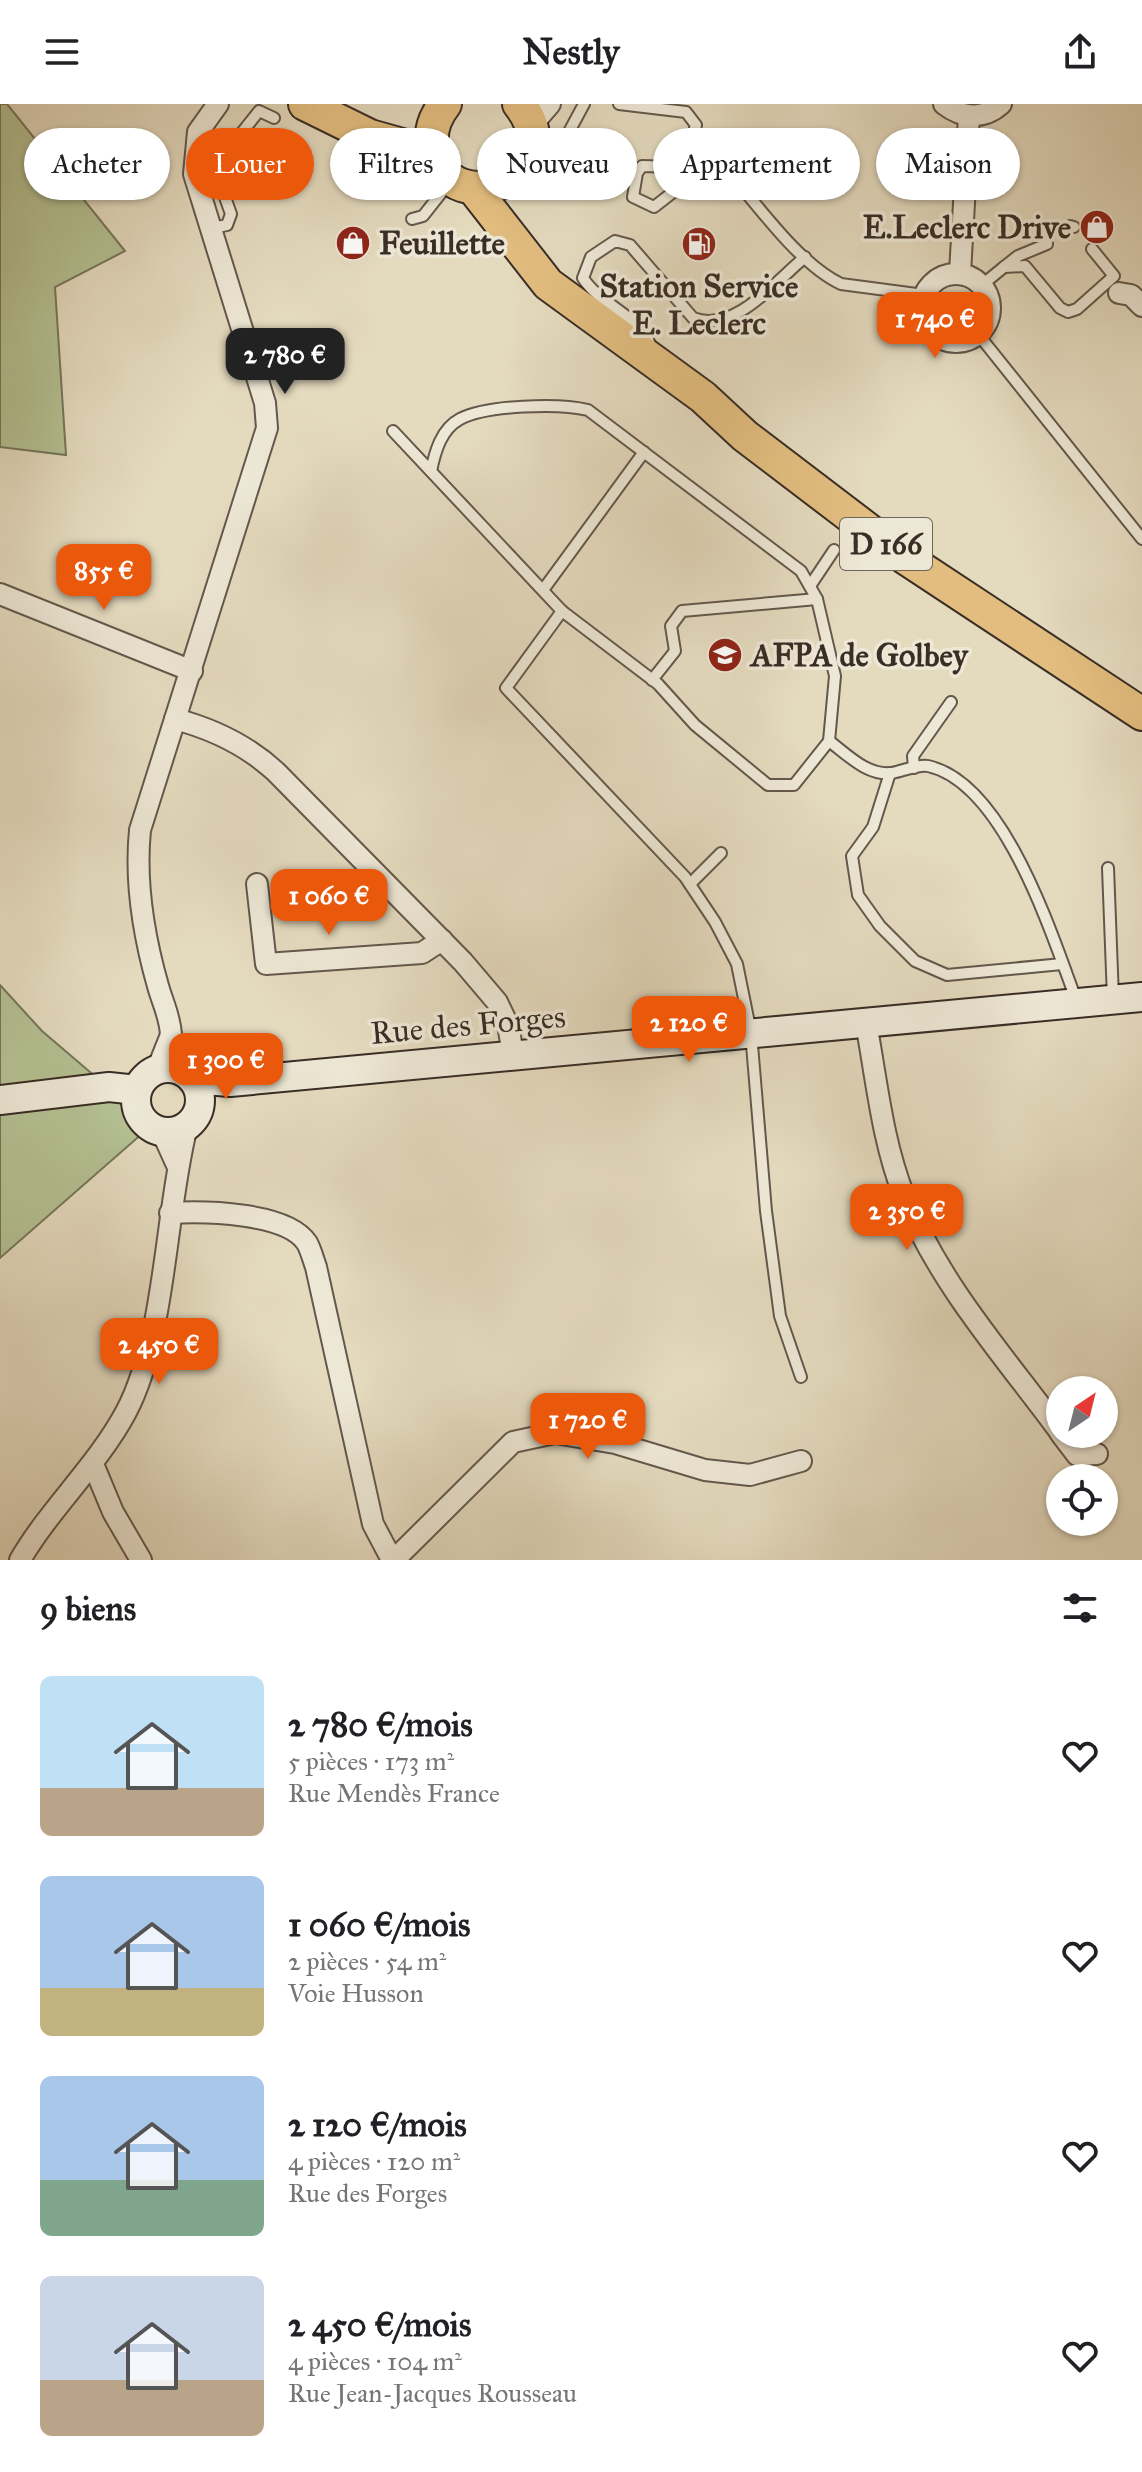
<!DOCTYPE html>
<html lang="fr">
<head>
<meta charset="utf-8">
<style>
  :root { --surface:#fff; --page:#f6f6f6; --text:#202124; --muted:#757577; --accent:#ea580c }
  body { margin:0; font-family:"IM FELL Great Primer",serif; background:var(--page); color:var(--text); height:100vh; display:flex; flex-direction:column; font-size:30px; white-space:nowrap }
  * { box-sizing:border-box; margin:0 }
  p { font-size:26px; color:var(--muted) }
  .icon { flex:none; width:44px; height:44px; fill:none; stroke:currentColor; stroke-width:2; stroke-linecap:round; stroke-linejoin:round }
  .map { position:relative; height:1456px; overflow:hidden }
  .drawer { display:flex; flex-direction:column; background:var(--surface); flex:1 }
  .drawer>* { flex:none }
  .hud { position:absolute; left:24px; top:24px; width:1094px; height:72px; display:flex; gap:16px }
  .needle { width:52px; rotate:35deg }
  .buttons { position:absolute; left:1046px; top:1272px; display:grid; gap:16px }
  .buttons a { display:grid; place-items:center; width:72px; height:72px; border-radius:50%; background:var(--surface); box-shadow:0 2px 6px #0004; font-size:40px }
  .price { position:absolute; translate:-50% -68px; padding:0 18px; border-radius:16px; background:var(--accent); color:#fff; font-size:26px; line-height:52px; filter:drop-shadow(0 2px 4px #0008) }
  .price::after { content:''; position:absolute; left:50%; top:48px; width:24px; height:18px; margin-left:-12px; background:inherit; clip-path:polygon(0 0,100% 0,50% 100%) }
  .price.current { background:#222; color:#fff }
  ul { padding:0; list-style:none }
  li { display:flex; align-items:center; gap:24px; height:200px; padding:0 40px }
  li span { display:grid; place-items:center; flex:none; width:224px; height:160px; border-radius:12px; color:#555 }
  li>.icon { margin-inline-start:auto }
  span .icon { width:96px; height:96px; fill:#fffc; stroke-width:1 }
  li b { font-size:34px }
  h2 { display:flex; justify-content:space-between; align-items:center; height:96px; padding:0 40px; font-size:34px }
  .pill { padding:0 28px; border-radius:36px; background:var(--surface); box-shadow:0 2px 6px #0004; font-size:28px; line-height:72px }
  .pill.current { background:var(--accent); color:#fff }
  header { display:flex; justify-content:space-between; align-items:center; height:104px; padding:0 40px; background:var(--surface); font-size:36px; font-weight:700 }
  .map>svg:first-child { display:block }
  .green { fill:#b4c092; stroke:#76765c; stroke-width:2 }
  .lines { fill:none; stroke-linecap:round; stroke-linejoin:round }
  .lane-casing { stroke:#64584c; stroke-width:14 }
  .street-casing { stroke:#64584c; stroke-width:24 }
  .secondary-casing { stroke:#392d26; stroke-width:32 }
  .primary-casing { stroke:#392d26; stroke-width:36 }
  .lane { stroke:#ede7d5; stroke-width:10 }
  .street { stroke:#ede7d5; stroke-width:20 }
  .secondary { stroke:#ede7d5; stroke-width:28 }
  .primary { stroke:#e2bd7f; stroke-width:32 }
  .labels { text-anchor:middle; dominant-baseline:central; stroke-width:7; stroke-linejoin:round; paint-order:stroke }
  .shield { fill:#ede7d5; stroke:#6f655a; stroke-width:2 }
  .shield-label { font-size:30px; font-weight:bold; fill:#392d26 }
  .poi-label { font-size:32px; font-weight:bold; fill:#392d26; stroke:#ede7d5; text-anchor:start }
  .street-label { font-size:32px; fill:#392d26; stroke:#ede7d5 }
</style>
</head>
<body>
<header><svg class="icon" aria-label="menu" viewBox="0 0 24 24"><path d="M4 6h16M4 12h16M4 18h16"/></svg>Nestly<svg class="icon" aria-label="share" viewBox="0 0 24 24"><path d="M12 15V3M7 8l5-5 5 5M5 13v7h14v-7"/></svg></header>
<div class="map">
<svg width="1142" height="1456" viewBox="0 0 1142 1456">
  <rect width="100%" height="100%" fill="#e4dabe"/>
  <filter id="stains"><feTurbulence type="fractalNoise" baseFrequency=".0025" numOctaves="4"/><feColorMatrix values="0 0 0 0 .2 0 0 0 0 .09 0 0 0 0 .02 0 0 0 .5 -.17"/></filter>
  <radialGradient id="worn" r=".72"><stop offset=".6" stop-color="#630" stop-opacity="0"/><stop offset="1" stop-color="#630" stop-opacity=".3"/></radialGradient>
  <!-- green -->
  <g class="green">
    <path d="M0,0H7L125,147L55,183L66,351L0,343Z"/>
    <path d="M0,881L42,927L152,1021L0,1154Z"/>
  </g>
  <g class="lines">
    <!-- lane casing -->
    <g class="lane-casing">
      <g id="lane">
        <path d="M619,0L686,8L696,21L685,59L677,63L642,62L637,69L633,93L654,103L713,57L722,60C755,97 797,159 841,180L924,191"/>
        <path d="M544,81L548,67L584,0"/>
        <path d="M412,115L423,112L449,79"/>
        <path d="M1070,122L1074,123"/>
        <path d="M213,124L227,121L231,110L216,68L228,46L259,7L274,14"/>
        <path d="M1047,140L1018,152L1004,163L1025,162L1060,204L1068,208L1077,205L1114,172L1092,145"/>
        <path d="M982,181L1004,163"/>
        <path d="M978,230L1142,435"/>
        <path d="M651,243C641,212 601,202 583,174L591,153L615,137L630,141L693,214C734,230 775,178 805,153"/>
        <path d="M393,327L562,507L658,580L695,621L768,681H794L829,637C848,651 867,672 892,669C903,667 918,660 928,662C1005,679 1052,832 1077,898"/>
        <path d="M431,367C435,348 441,325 460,315C487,301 559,299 588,306L801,467L817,495L835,572L829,637"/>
        <path d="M810,482L834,446"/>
        <path d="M543,486L644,348"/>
        <path d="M562,507L506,584L685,773L715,818L737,860L751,929L766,1107L780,1212L801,1273"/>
        <path d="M652,576L675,547L671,522L682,507L817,495"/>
        <path d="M914,664L913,652L951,598"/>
        <path d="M890,669L873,723L852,752L858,791L880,822L915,857L947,871L1062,860"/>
        <path d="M1108,764L1113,894"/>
        <path d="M690,780L721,749"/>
      </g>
    </g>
    <!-- street casing -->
    <g class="street-casing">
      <g id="street">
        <path d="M944,0C962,14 983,16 1001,0"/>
        <path d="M531,22L550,0"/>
        <path d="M960,169L969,12"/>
        <circle cx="956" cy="204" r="34"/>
        <path d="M1119,189L1131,191L1142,202"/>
        <path d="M0,490L192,567"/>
        <path d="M175,615C213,625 248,642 276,668L463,858L497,898L508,921L513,950"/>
        <path d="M257,780L266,860L422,849L442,836"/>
        <path d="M866,919C877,978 882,1036 904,1092C939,1180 1005,1253 1060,1328"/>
        <path d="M171,931C170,912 163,900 158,882C144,833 135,776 140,726L267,324L265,299L194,70L198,28L218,0"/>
        <path d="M157,966L171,931L177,965"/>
        <path d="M162,1028L177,1061"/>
        <path d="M170,1109C203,1107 287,1108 307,1139C311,1146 313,1155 316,1163L373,1420L392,1456"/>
        <path d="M1061,1330L1077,1351L1097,1350"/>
        <path d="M93,1360L113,1408L141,1456"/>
        <path d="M20,1456C51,1403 97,1362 126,1308C166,1233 165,1108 187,1022"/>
        <path d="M394,1456L513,1338L555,1329L615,1339L705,1366L750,1371L801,1357"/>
      </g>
    </g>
    <!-- secondary casing -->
    <g class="secondary-casing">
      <g id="secondary">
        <circle cx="168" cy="996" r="32"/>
        <path d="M192,975L230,978L1142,893"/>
        <path d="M0,996L109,983L137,986"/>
      </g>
    </g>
    <!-- primary casing -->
    <g class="primary-casing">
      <g id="primary">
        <path d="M305,0L370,32L434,50"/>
        <path d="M445,0C434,14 429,30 433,47C452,123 574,68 519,0"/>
        <path d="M473,84L548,180L703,293L745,332L904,453L1142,610"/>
      </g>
    </g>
    <!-- lane -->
    <use href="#lane" class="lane"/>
    <!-- street -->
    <use href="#street" class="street"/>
    <!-- secondary -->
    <use href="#secondary" class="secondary"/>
    <!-- primary -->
    <use href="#primary" class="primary"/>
  </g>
  <!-- icons -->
  <defs>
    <g id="shop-disc" transform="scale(1.8)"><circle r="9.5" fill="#8f2418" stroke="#ede7d5"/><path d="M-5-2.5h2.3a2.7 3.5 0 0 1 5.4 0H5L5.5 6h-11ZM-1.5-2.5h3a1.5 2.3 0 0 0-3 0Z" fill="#fff"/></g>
    <g id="fuel-disc" transform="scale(1.8)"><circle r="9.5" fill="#8f2418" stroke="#ede7d5"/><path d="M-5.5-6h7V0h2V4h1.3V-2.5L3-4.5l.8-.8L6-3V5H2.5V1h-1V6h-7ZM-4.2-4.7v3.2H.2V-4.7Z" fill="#fff"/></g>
    <g id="university-disc" transform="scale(1.8)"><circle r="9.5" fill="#8f2418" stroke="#ede7d5"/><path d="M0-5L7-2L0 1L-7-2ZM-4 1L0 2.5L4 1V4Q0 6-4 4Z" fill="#fff"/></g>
  </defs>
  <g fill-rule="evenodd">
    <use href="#shop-disc" x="1097" y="123"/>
    <use href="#shop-disc" x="353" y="139"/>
    <use href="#fuel-disc" x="699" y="140"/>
    <use href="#university-disc" x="725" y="551"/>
  </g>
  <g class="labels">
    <!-- shield labels -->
    <rect class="shield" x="840" y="414" width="92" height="52" rx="6"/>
    <g class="shield-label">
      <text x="886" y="440">D 166</text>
    </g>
    <!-- poi labels -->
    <g class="poi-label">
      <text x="1071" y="123" text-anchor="end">E.Leclerc Drive</text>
      <text x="379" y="139">Feuillette</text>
      <text x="699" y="182" text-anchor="middle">Station Service<tspan x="699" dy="37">E. Leclerc</tspan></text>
      <text x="751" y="551">AFPA de Golbey</text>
    </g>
    <!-- street labels -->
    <g class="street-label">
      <text transform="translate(468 921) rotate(-5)">Rue des Forges</text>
    </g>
  </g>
  <rect width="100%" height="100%" filter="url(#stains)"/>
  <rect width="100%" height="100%" fill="url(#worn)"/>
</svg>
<div class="buttons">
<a><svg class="needle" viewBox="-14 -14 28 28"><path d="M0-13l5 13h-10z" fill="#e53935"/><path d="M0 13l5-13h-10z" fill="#757577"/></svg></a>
<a><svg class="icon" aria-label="locate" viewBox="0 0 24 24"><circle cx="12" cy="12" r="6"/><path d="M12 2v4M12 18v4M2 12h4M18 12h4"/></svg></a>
</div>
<b class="price" style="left:935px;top:256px">1 740 €</b>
<b class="price current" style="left:285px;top:292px">2 780 €</b>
<b class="price" style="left:104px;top:508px">855 €</b>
<b class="price" style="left:329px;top:833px">1 060 €</b>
<b class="price" style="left:689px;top:960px">2 120 €</b>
<b class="price" style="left:226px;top:997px">1 300 €</b>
<b class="price" style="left:907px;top:1148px">2 350 €</b>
<b class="price" style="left:159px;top:1282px">2 450 €</b>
<b class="price" style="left:588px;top:1357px">1 720 €</b>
<div class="hud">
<a class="pill">Acheter</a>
<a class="pill current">Louer</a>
<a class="pill">Filtres</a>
<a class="pill">Nouveau</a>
<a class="pill">Appartement</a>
<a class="pill">Maison</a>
</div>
</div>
<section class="drawer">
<h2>9 biens<svg class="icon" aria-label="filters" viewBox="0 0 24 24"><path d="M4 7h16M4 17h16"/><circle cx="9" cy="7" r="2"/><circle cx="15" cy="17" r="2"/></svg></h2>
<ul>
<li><span style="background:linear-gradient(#bfe0f5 70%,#b9a48a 0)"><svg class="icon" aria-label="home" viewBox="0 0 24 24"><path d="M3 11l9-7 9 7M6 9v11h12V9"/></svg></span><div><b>2 780 €/mois</b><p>5 pièces · 173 m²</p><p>Rue Mendès France</p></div><svg class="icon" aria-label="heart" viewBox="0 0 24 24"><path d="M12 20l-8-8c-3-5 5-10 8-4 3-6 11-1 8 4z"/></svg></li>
<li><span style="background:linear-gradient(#a9c7e8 70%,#c2b280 0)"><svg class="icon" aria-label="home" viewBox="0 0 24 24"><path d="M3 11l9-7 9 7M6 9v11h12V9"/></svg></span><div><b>1 060 €/mois</b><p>2 pièces · 54 m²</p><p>Voie Husson</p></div><svg class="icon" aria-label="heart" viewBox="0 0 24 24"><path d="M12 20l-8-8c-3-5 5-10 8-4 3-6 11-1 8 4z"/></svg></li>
<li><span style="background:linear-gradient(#a9c7e8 65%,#7fa58c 0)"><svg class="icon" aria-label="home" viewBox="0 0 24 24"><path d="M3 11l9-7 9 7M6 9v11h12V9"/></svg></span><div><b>2 120 €/mois</b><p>4 pièces · 120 m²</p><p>Rue des Forges</p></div><svg class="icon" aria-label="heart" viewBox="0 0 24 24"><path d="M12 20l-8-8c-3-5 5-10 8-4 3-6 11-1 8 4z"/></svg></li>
<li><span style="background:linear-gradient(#c9d6e8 65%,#b9a48a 0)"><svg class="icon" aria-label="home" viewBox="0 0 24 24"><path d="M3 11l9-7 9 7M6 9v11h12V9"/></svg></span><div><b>2 450 €/mois</b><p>4 pièces · 104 m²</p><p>Rue Jean-Jacques Rousseau</p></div><svg class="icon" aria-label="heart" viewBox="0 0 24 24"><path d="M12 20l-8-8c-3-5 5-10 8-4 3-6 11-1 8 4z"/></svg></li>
</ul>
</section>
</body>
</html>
